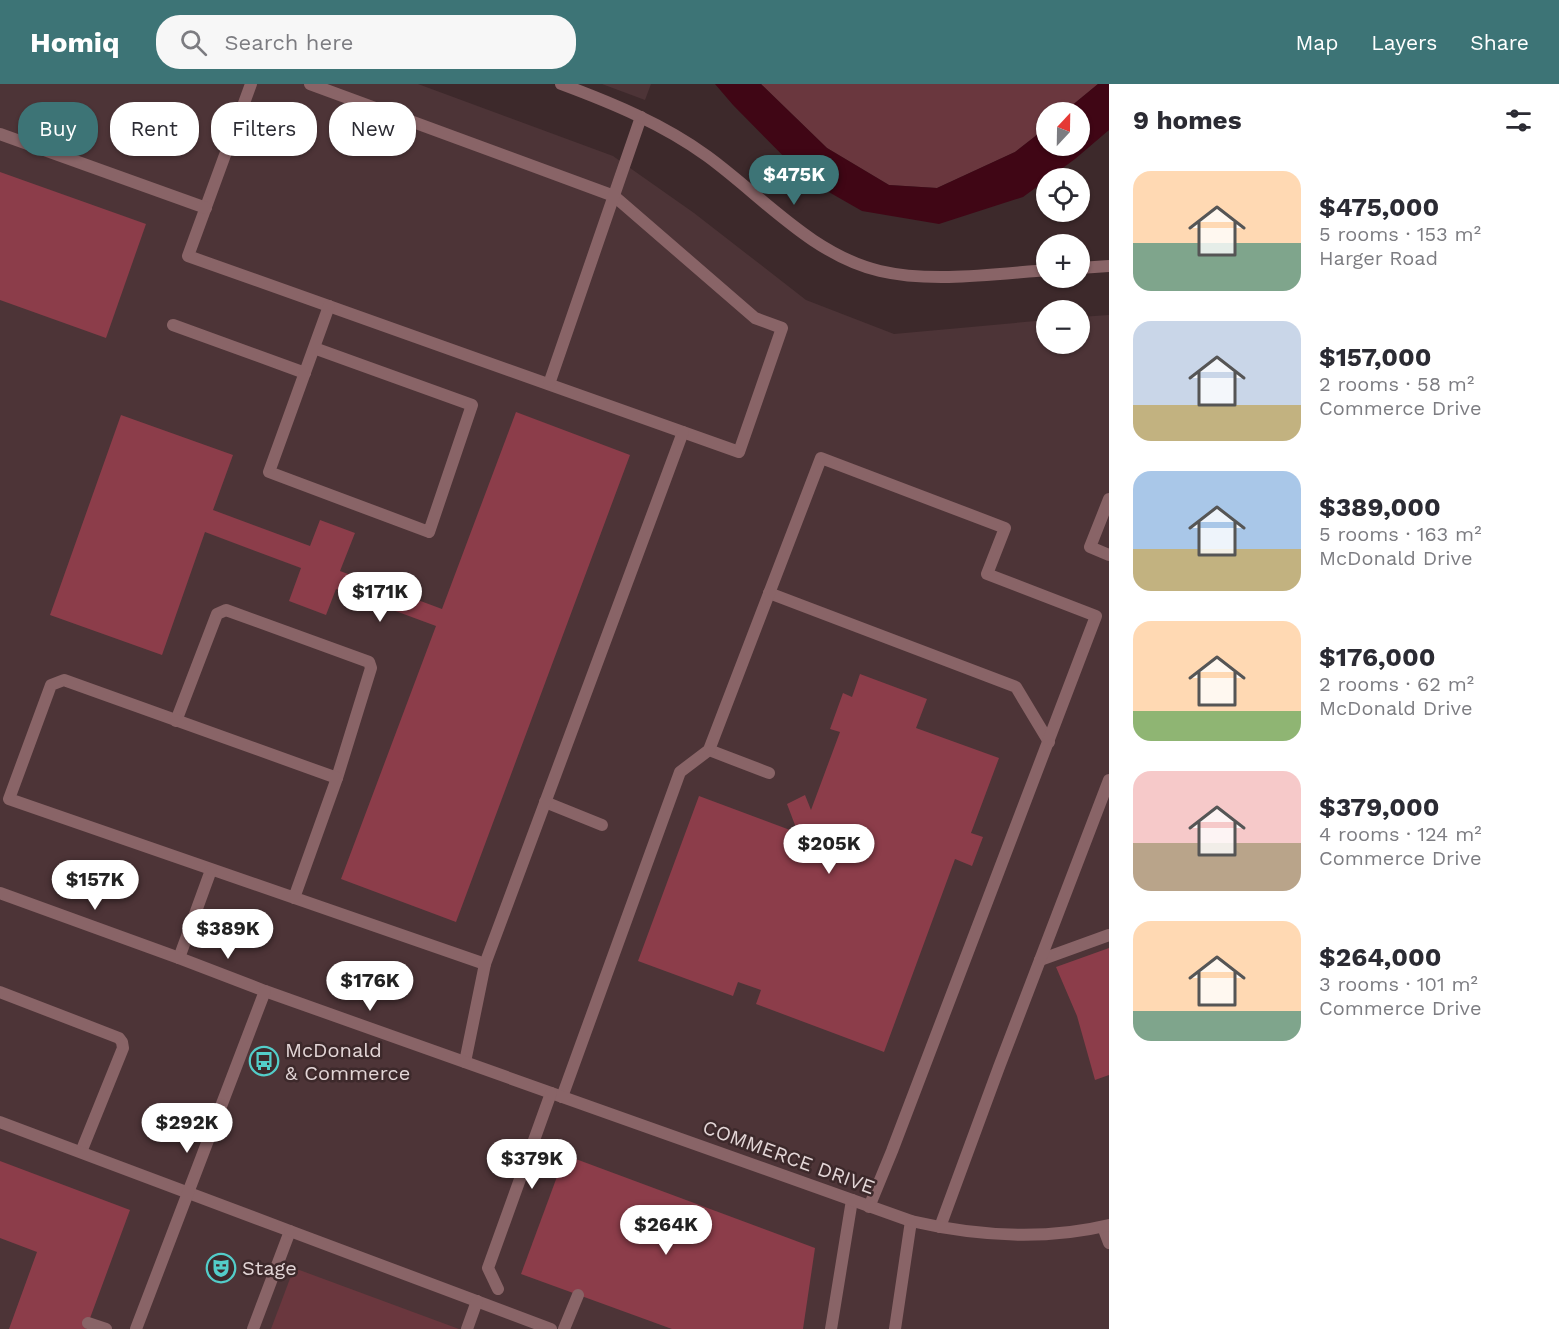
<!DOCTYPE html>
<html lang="en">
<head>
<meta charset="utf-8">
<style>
  :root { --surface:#fff; --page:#f7f7f7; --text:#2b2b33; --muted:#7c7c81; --accent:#3d7476 }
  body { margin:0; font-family:"Work Sans",sans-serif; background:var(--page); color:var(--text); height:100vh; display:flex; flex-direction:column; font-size:22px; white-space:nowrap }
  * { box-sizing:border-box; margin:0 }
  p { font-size:20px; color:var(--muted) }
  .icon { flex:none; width:33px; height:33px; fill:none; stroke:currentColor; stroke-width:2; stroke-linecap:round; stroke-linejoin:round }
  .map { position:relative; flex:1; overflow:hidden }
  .panel { display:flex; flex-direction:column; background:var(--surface); width:450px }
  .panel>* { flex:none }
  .hud { position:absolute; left:18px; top:18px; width:570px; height:54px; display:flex; gap:12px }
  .needle { width:39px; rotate:22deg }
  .buttons { position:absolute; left:1036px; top:18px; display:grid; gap:12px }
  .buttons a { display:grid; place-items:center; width:54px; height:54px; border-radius:50%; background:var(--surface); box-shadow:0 2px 4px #0004; font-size:30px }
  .price { position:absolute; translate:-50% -51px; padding:0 14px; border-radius:21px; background:#fff; color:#222; font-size:20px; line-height:39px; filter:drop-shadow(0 2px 3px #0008) }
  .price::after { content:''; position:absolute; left:50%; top:36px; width:18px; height:14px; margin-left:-9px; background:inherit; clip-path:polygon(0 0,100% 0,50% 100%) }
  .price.on { background:var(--accent); color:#fff }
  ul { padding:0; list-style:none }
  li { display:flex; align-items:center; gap:18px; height:150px; padding:0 24px }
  li span { display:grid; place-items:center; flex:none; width:168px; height:120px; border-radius:18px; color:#555 }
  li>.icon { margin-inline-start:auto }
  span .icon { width:72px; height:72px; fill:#fffc; stroke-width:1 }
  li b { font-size:26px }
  h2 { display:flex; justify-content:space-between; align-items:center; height:72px; padding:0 24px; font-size:26px }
  .pill { padding:0 21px; border-radius:24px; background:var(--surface); box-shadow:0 2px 4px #0004; font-size:21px; line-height:54px }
  .pill.on { background:var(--accent); color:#fff }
  header { display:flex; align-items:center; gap:36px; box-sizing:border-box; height:84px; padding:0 30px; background:var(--accent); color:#fff }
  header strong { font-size:28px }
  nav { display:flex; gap:33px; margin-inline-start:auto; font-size:21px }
  .search { width:420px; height:54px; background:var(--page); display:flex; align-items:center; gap:15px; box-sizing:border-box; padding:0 21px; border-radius:24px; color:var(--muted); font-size:22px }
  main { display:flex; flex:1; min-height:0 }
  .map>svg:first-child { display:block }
  .built { fill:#4d3437 }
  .green { fill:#6a373e }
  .water { fill:#400615 }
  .building { fill:#8c3d4a }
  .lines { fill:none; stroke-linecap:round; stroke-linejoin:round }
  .service { stroke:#896467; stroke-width:12 }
  .minor { stroke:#896467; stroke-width:12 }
  .tertiary { stroke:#896467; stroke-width:12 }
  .labels { text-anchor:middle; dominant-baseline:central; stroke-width:5; stroke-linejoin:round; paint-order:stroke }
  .poi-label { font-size:20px; fill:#e3d6d7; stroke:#3d292b; text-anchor:start }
  .street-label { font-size:20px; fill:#e3d6d7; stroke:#3d292b }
</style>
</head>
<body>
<header>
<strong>Homiq</strong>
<div class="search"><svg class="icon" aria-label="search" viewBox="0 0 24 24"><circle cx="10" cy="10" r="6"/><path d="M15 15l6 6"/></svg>Search here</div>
<nav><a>Map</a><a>Layers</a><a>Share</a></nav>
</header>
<main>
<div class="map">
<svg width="1109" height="1245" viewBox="0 0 1109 1245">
  <rect width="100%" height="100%" fill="#3d292b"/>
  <!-- built -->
  <g class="built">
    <path d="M0,0H418L613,72L694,129L806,216L894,250L1047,236V260H1080V233L1109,231V1245H0Z"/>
    <path d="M602,0H651L645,16Z"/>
  </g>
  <!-- green -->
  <g class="green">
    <path d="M761,0H1098L1064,28H1047V43L1015,68L937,104L889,101L827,64Z"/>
    <path d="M294,1184L459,1245H271Z"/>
  </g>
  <!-- water -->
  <path class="water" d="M715,0H761L827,64L889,101L937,104L1015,68L1047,43V62H1080V28H1064L1098,0H1109V46L1075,75L1023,113L939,140L862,127L806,95L733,21Z"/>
  <!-- building -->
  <g class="building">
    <path d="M0,88L146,140L106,254L0,216Z"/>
    <path d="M516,328L630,371L456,838L341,795L436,542L336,505L326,531L289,517L301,484L205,448L162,571L50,531L121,331L233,371L213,426L310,462L320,436L355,449L340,487L442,525Z"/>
    <path d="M860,590L927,615L916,644L999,674L971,749L983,753L972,782L955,775L884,968L756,920L761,906L738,898L733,912L638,877L699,712L798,749L787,720L805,711L811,726L840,648L830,645L843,609L852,613Z"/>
    <path d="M1109,864V991L1095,996L1077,932L1056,883Z"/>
    <path d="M565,1071L815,1164L803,1245H672L521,1190Z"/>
    <path d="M0,1077L130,1126L86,1245H9L37,1168L0,1154Z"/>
  </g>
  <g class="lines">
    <!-- service -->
    <g class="service">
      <path d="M251,0L188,172L739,368L782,244L755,234L614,112L310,0"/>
      <path d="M0,50L206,124"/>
      <path d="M173,241L305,289"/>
      <path d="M314,264L472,321L429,448L269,388L329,222"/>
      <path d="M549,300L641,33"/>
      <path d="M1109,415L1090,463L1109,471"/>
      <path d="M769,509L1016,603L1049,658"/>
      <path d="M176,637L217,530L226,526L369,578L371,584L337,694"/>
      <path d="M709,666L769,689"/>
      <path d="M545,718L602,741"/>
      <path d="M294,814L337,694L64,596L51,601L9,715L485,880"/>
      <path d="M179,874L211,786"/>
      <path d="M1040,876L1109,851"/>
      <path d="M0,908L119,954L122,958L123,964L81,1068"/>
      <path d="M465,978L485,880L683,348"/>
      <path d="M562,1013L680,688L709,666L821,374L1005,444L987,490L1096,532L892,1067L869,1123"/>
      <path d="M0,1038L290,1147L253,1245"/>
      <path d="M940,1143L999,983L1109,696"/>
      <path d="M1103,1143L1109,1159"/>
      <path d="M290,1147L551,1245"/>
      <path d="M88,1239L106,1245"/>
      <path d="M467,1245L477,1217"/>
      <path d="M564,1245L578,1211"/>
      <path d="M831,1245L852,1116"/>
      <path d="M895,1245L911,1137"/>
    </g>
    <!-- minor -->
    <g class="minor">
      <path d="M0,809L179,874L265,907L911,1137C976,1152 1043,1157 1109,1141"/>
      <path d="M498,1205L488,1184L551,1009"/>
      <path d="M136,1245L265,907"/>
    </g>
    <!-- tertiary -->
    <g class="tertiary">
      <path d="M561,0C612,19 663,40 707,72C762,112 812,171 880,187C931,199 995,190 1047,186"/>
      <path d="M1080,184L1109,182"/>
    </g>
  </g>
  <!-- icons -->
  <defs>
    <g id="bus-ring" transform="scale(1.5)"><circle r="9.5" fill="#3d292b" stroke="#53cdc9" stroke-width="1.5"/><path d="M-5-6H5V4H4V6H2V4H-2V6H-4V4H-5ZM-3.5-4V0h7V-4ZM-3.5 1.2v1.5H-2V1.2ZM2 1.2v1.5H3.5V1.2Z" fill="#53cdc9"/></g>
    <g id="theatre-ring" transform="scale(1.5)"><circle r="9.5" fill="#3d292b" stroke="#53cdc9" stroke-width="1.5"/><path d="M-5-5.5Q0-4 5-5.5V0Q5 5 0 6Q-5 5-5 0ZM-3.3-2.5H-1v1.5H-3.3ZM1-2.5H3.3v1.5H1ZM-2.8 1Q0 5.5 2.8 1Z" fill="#53cdc9"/></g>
  </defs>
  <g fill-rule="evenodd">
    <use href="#bus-ring" x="264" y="977"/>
    <use href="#theatre-ring" x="221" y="1184"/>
  </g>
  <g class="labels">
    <!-- poi labels -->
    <g class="poi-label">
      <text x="285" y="966">McDonald<tspan x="285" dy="23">&amp; Commerce</tspan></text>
      <text x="242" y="1184">Stage</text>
    </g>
    <!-- street labels -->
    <g class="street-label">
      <text transform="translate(789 1073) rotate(20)">COMMERCE DRIVE</text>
    </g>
  </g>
</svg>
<div class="buttons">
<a><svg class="needle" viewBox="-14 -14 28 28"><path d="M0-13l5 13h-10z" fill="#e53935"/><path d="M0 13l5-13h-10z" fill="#7c7c81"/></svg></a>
<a><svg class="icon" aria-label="locate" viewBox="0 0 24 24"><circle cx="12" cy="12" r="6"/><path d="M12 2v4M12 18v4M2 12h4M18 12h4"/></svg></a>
<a>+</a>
<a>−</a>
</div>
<b class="price on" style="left:794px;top:122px">$475K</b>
<b class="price" style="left:380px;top:539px">$171K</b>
<b class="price" style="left:829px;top:791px">$205K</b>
<b class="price" style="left:95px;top:827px">$157K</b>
<b class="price" style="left:228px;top:876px">$389K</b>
<b class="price" style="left:370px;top:928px">$176K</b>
<b class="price" style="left:187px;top:1070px">$292K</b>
<b class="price" style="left:532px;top:1106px">$379K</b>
<b class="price" style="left:666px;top:1172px">$264K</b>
<div class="hud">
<a class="pill on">Buy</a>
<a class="pill">Rent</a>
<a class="pill">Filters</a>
<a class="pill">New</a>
</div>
</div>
<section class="panel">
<h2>9 homes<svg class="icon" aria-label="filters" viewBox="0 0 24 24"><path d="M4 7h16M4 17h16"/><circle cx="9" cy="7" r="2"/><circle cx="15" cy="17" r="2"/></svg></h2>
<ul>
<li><span style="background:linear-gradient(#ffd9b3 60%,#7fa58c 0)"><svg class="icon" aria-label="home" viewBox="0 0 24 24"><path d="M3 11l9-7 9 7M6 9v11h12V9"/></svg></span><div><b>$475,000</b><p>5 rooms · 153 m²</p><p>Harger Road</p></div></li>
<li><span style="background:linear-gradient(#c9d6e8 70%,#c2b280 0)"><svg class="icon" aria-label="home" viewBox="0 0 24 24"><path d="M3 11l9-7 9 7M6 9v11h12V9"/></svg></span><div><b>$157,000</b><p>2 rooms · 58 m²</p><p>Commerce Drive</p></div></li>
<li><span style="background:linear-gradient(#a9c7e8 65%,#c2b280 0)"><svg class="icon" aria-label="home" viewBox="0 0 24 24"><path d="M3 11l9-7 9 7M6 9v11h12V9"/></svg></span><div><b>$389,000</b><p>5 rooms · 163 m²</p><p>McDonald Drive</p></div></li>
<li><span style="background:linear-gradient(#ffd9b3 75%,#8fb573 0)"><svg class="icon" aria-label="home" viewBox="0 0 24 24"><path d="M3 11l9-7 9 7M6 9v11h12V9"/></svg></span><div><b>$176,000</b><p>2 rooms · 62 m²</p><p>McDonald Drive</p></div></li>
<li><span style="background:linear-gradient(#f6c9c9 60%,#b9a48a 0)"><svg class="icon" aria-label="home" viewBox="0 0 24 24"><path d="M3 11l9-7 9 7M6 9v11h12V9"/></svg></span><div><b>$379,000</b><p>4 rooms · 124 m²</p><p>Commerce Drive</p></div></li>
<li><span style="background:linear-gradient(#ffd9b3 75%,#7fa58c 0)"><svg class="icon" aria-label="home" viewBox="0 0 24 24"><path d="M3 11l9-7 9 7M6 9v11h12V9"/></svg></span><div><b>$264,000</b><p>3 rooms · 101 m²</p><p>Commerce Drive</p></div></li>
</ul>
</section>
</main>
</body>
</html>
